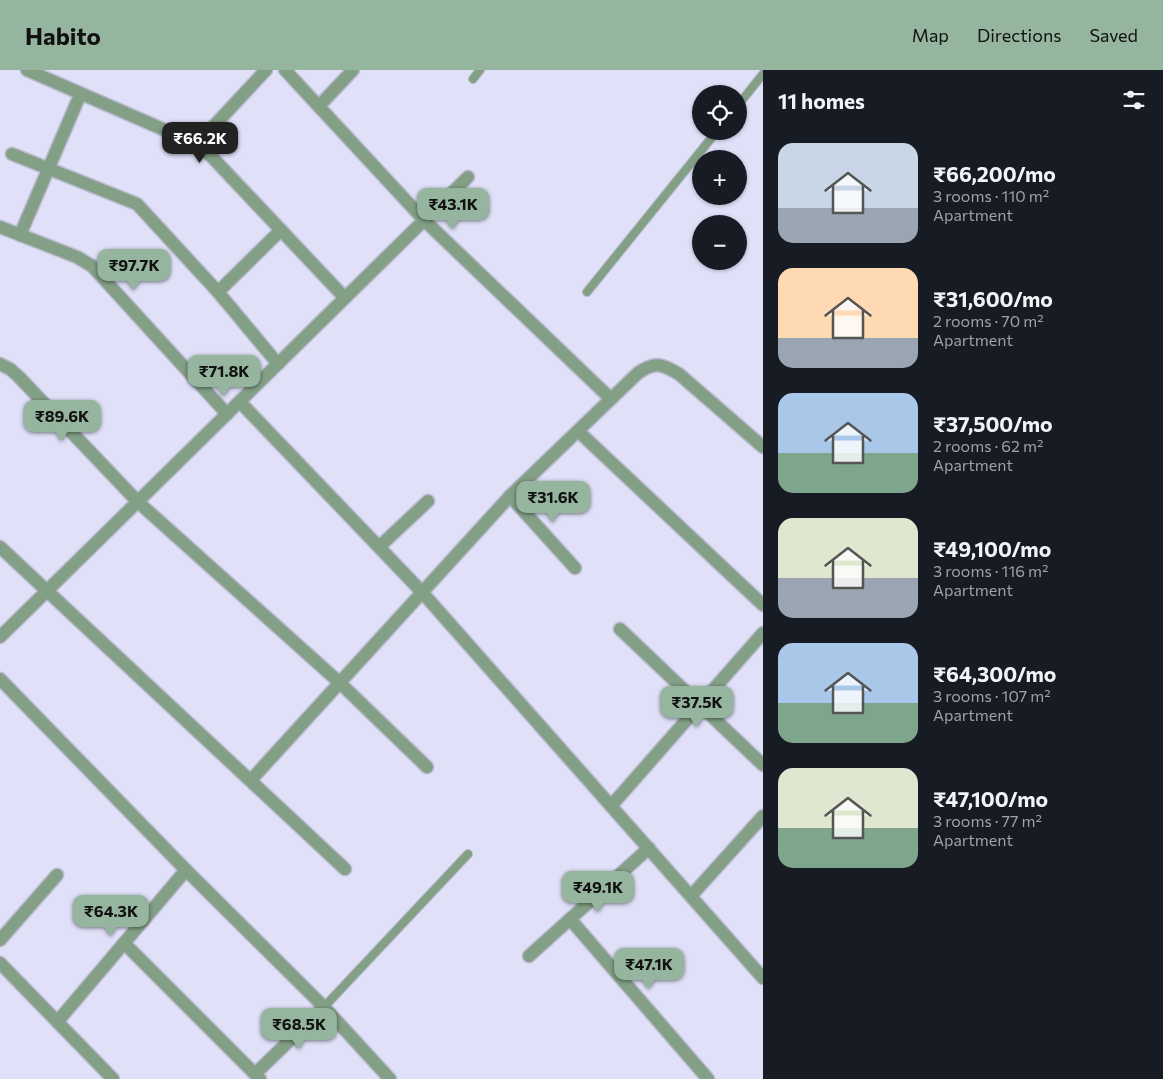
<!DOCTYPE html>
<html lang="en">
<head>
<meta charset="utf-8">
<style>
  :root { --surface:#171b24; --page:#242831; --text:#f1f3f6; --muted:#9ea1a6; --accent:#95b59f }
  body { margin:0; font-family:Commissioner,sans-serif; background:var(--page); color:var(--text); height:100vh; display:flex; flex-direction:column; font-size:19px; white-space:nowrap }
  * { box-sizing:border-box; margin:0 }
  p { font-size:16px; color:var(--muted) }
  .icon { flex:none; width:28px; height:28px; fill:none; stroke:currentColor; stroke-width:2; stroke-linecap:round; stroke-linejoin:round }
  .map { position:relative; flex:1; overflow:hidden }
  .details { display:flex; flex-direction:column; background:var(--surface); width:400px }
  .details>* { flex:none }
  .controls { position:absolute; left:692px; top:15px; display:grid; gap:10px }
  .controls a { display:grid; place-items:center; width:55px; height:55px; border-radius:50%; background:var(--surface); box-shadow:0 1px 4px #0004; font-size:25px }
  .price { position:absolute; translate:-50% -42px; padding:0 11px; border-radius:10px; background:var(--accent); color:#111; font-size:16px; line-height:32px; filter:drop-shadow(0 1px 2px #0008) }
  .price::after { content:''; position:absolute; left:50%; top:30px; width:15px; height:11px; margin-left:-8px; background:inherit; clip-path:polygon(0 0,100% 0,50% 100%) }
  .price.selected { background:#222; color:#fff }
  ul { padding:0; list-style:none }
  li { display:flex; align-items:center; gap:15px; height:125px; padding:0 15px }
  li span { display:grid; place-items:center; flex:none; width:140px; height:100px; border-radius:15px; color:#555 }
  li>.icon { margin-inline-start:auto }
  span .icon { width:60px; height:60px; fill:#fffc; stroke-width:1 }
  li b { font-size:21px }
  h2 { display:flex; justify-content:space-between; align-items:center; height:60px; padding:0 15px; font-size:21px }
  header { display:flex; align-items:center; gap:30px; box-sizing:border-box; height:70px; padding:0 25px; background:var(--accent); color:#111 }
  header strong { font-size:24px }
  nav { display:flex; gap:28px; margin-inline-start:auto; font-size:18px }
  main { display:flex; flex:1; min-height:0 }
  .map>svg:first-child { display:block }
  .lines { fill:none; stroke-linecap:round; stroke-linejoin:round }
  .service-casing { stroke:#bbbcd1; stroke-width:10 }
  .minor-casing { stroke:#bbbcd1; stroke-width:15 }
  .service { stroke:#83a086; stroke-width:8 }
  .minor { stroke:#83a086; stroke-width:12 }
</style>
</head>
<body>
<header>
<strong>Habito</strong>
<nav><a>Map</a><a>Directions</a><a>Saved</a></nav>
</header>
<main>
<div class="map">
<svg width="763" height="1009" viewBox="0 0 763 1009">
  <rect width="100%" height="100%" fill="#e0e1f9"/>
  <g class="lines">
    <!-- service casing -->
    <g class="service-casing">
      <g id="service">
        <path d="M473,9L480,0"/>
        <path d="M739,34L763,4"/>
        <path d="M587,222L717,61"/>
        <path d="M324,937L468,784"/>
      </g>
    </g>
    <!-- minor casing -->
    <g class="minor-casing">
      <g id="minor">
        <path d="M27,0L197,74L212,87L345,228"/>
        <path d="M285,0L424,150L611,329"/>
        <path d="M319,36L353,0"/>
        <path d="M197,74L266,0"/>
        <path d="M12,84L137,134L218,222L278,294"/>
        <path d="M0,157L77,187L92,196L227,344"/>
        <path d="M20,165L80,25"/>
        <path d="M218,222L281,160"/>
        <path d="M0,294L10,299L19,307L138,432L340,613L427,697"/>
        <path d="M240,332L421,521L763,908"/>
        <path d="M578,361L763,535"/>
        <path d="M510,426L575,498"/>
        <path d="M0,477L345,799"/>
        <path d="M379,477L428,431"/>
        <path d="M620,559L763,695"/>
        <path d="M0,567L468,107"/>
        <path d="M0,609L186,800L324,937L390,1009"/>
        <path d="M251,710L510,426L638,303C655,291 662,294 679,304L763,377"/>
        <path d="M611,736L763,563"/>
        <path d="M691,826L763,746"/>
        <path d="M570,849L708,1009"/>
        <path d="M0,870L57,805"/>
        <path d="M124,873L260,1009"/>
        <path d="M529,886L649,778"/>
        <path d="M0,893L113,1009"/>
        <path d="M58,951L186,800"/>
        <path d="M255,1004L324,937"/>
      </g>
    </g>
    <!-- service -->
    <use href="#service" class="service"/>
    <!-- minor -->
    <use href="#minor" class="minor"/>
  </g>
</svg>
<div class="controls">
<a><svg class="icon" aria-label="locate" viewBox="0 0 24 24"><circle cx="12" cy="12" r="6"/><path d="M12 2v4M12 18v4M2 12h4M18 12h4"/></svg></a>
<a>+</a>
<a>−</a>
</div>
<b class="price selected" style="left:200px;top:94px">₹66.2K</b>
<b class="price" style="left:453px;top:160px">₹43.1K</b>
<b class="price" style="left:134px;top:221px">₹97.7K</b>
<b class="price" style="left:224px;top:327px">₹71.8K</b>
<b class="price" style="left:62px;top:372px">₹89.6K</b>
<b class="price" style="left:553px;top:453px">₹31.6K</b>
<b class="price" style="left:697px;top:658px">₹37.5K</b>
<b class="price" style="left:598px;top:843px">₹49.1K</b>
<b class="price" style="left:111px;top:867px">₹64.3K</b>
<b class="price" style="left:649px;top:920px">₹47.1K</b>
<b class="price" style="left:299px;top:980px">₹68.5K</b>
</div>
<section class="details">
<h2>11 homes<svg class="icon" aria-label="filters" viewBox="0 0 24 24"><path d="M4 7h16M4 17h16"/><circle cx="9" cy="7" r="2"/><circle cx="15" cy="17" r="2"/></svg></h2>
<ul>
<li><span style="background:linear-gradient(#c9d6e8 65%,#9aa5b1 0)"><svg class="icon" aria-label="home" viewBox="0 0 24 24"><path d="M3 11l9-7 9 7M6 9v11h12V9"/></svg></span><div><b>₹66,200/mo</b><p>3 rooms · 110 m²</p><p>Apartment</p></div></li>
<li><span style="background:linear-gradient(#ffd9b3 70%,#9aa5b1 0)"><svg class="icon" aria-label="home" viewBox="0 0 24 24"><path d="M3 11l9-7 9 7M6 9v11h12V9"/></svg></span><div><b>₹31,600/mo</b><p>2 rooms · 70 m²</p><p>Apartment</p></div></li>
<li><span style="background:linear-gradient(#a9c7e8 60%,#7fa58c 0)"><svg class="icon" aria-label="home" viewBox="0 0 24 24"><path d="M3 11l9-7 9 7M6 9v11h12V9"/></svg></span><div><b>₹37,500/mo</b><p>2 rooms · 62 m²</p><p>Apartment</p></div></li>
<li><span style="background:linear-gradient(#dfe7d0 60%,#9aa5b1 0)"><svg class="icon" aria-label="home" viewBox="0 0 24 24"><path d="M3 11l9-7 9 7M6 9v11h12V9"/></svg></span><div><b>₹49,100/mo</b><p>3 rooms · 116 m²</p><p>Apartment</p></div></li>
<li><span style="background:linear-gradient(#a9c7e8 60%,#7fa58c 0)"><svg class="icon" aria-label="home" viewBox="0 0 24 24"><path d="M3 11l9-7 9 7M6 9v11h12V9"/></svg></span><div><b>₹64,300/mo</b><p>3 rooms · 107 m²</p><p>Apartment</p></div></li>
<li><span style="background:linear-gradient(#dfe7d0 60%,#7fa58c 0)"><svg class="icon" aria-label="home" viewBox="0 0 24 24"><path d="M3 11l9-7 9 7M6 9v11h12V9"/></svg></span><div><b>₹47,100/mo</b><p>3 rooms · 77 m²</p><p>Apartment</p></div></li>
</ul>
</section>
</main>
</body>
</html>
